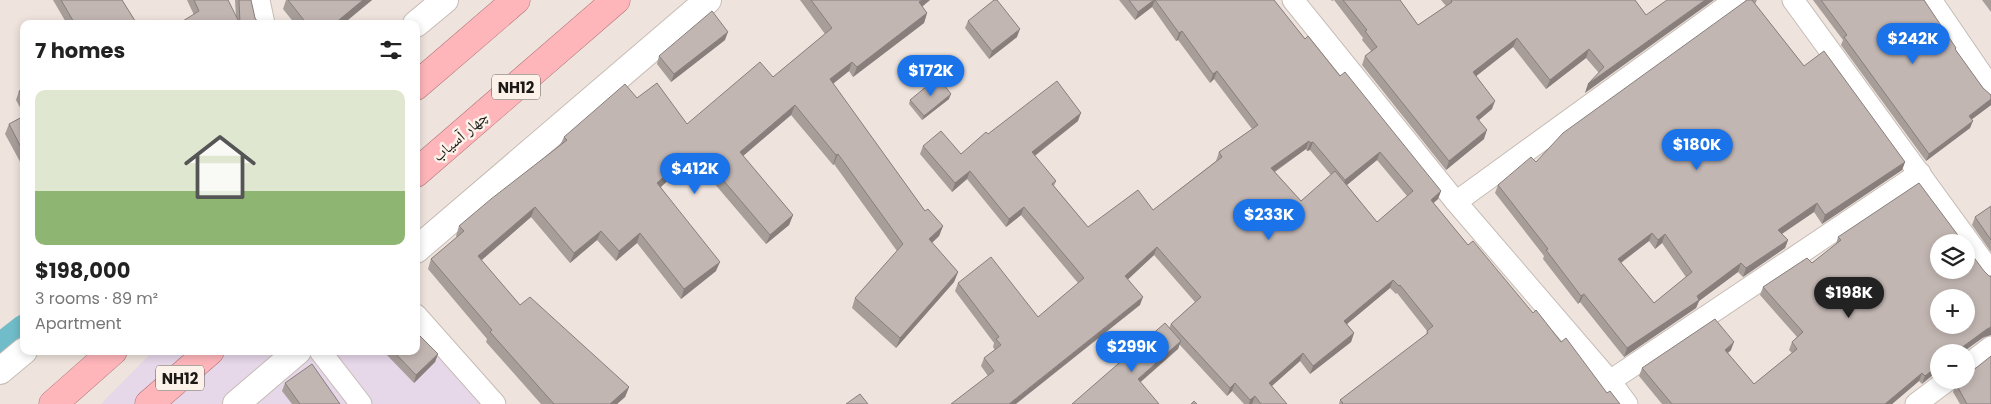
<!DOCTYPE html>
<html lang="en">
<head>
<meta charset="utf-8">
<style>
  :root { --surface:#fff; --page:#f6f6f6; --text:#222; --muted:#767676; --line:#e0e0e0; --accent:#1a73e8 }
  body { margin:0; font-family:Poppins,"Noto Naskh Arabic",sans-serif; background:var(--page); color:var(--text); height:100vh; display:flex; flex-direction:column; font-size:19px; white-space:nowrap }
  * { box-sizing:border-box; margin:0 }
  p { font-size:16px; color:var(--muted) }
  .icon { flex:none; width:28px; height:28px; fill:none; stroke:currentColor; stroke-width:2; stroke-linecap:round; stroke-linejoin:round }
  .map { position:relative; flex:1; overflow:hidden }
  .panel { position:absolute; left:20px; top:20px; width:400px; height:335px; display:flex; flex-direction:column; background:var(--surface); border-radius:10px; box-shadow:0 2px 8px #0003 }
  .panel>* { flex:none }
  .buttons { position:absolute; left:1930px; top:234px; display:grid; gap:10px }
  .buttons a { display:grid; place-items:center; width:45px; height:45px; border-radius:50%; background:var(--surface); box-shadow:0 2px 8px #0003; font-size:25px }
  .price { position:absolute; translate:-50% -42px; padding:0 11px; border-radius:18px; background:var(--accent); color:#fff; font-size:16px; line-height:32px; filter:drop-shadow(0 1px 2px #0008) }
  .price::after { content:''; position:absolute; left:50%; top:30px; width:15px; height:11px; margin-left:-8px; background:inherit; clip-path:polygon(0 0,100% 0,50% 100%) }
  .price.on { background:#222; color:#fff }
  ul { padding:0; list-style:none }
  li { display:grid; align-content:center; gap:10px; height:265px; padding:0 15px }
  li+li { border-top:1px solid var(--line) }
  li span { display:grid; place-items:center; height:155px; border-radius:10px; color:#555 }
  li>.icon { margin-inline-start:auto }
  span .icon { width:90px; height:90px; fill:#fffc; stroke-width:1 }
  li b { font-size:21px }
  h2 { display:flex; justify-content:space-between; align-items:center; height:60px; padding:0 15px; font-size:21px }
  .map>svg:first-child { display:block }
  .commercial { fill:#e6d7e9 }
  .lines { fill:none; stroke-linecap:round; stroke-linejoin:round }
  .canal { stroke:#70bdc9; stroke-width:29 }
  .minor-casing { stroke:#c6bcb5; stroke-width:23 }
  .tertiary-casing { stroke:#c6bcb5; stroke-width:28 }
  .trunk-casing { stroke:#ae7376; stroke-width:29 }
  .minor { stroke:#fff; stroke-width:21 }
  .tertiary { stroke:#fff; stroke-width:26 }
  .trunk { stroke:#feb6bb; stroke-width:28 }
  .wall { fill:#a79d99; fill-rule:evenodd }
  .shaded-wall { fill:#887f7d }
  .building { fill:#c2b6b2; stroke:#887f7d; fill-rule:evenodd }
  .labels { text-anchor:middle; dominant-baseline:central; stroke-width:5; stroke-linejoin:round; paint-order:stroke }
  .shield { fill:#fcf2ea; stroke:#5f5a56; stroke-width:1 }
  .shield-label { font-size:15px; font-weight:bold; fill:#1c1916 }
  .street-label { font-size:16px; fill:#1c1916; stroke:#fcf2ea }
</style>
</head>
<body>
<div class="map">
<svg width="1991" height="404" viewBox="0 0 1991 404">
  <rect width="100%" height="100%" fill="#efe4dd"/>
  <!-- commercial -->
  <path class="commercial" d="M416,305L503,404H101L153,351H416Z"/>
  <g class="lines">
    <!-- canal -->
    <path class="canal" d="M0,348L24,329"/>
    <!-- minor casing -->
    <g class="minor-casing">
      <g id="minor">
        <path d="M259,0L264,24"/>
        <path d="M1293,0L1456,202L1610,381L1627,404"/>
        <path d="M1793,0L1991,272"/>
        <path d="M1931,0L1991,88"/>
        <path d="M1456,202L1735,0"/>
        <path d="M416,315L495,404"/>
        <path d="M320,351L361,404"/>
        <path d="M1966,366L1991,347"/>
        <path d="M1610,381L1920,173"/>
        <path d="M1916,404L1948,380"/>
      </g>
    </g>
    <!-- tertiary casing -->
    <g class="tertiary-casing">
      <g id="tertiary">
        <path d="M416,24L445,0"/>
        <path d="M416,250L708,0"/>
        <path d="M0,371L24,351"/>
        <path d="M236,404L298,351"/>
      </g>
    </g>
    <!-- trunk casing -->
    <g class="trunk-casing">
      <g id="trunk">
        <path d="M416,86L516,0"/>
        <path d="M416,173L616,0"/>
        <path d="M53,404L113,351"/>
        <path d="M149,404L210,351"/>
      </g>
    </g>
    <!-- minor -->
    <use href="#minor" class="minor"/>
    <!-- tertiary -->
    <use href="#tertiary" class="tertiary"/>
    <!-- trunk -->
    <use href="#trunk" class="trunk"/>
  </g>
  <!-- wall -->
  <g class="wall">
    <path d="M53,0H122L137,24H67Z"/>
    <path d="M187,0H228L236,17L235,0H251L255,18L259,24H178L194,15Z"/>
    <path d="M286,0H372L343,24H295L283,9Z"/>
    <path d="M800,0H930L922,7L927,13L924,23L853,77L849,71L833,84L925,211L943,226L939,236L932,243L958,272L954,282L896,348L852,308L855,298L897,251L834,164L833,165L791,115L743,156L793,215L789,225L766,244L696,162L689,169L686,164L661,187L716,271L681,299L637,243L616,261L597,240L570,263L531,217L481,260L520,305L629,387L625,397L617,404H541L486,342L487,339L428,269L431,259L457,237L456,236L459,226L560,145L564,137L637,98L687,124L773,77L825,34Z"/>
    <path d="M1119,0H1274L1305,39L1340,76L1441,191L1438,199L1433,203L1468,245L1561,342L1607,393L1620,404H1339L1340,400L1426,335L1427,331L1397,293L1396,294L1390,288L1347,324L1354,333L1351,342L1310,374L1300,361L1272,386L1287,404H1244L1232,391L1227,396L1179,344L1178,349L1072,404L1169,328L1171,324L1195,302L1154,255L1127,280L1140,305L988,376L981,366L984,358L995,350L993,347L994,343L955,291L958,283L1038,317L1078,283L1021,215L1006,227L967,179L952,192L920,154L923,146L961,154L988,134L1078,121L1035,156L1056,181L1054,186L1088,227L1153,210L1216,161L1219,152L1252,129L1214,79L1210,83L1178,40L1176,41L1152,7L1135,20ZM1306,149L1307,151L1310,150L1331,175L1301,201L1275,172ZM1377,160L1407,196L1377,222L1347,185Z"/>
    <path d="M1331,0H1400L1418,25L1446,6L1441,0H1635L1646,15L1585,93L1588,84L1599,73L1586,58L1546,89L1513,47L1476,76L1492,109L1479,120L1484,139L1446,170L1362,65L1365,56L1371,51L1362,40L1363,38L1334,0L1332,1Z"/>
    <path d="M1747,0H1757L1755,4L1763,14L1804,66L1905,162L1902,170L1822,224L1814,212L1782,234L1788,240L1785,248L1743,277L1738,272L1699,301L1696,308L1624,357L1580,302L1578,304L1543,259L1544,256L1495,193L1498,185L1536,162ZM1649,241L1655,249L1662,243L1686,277L1654,303L1621,263Z"/>
    <path d="M1813,0H1924L1991,105L1972,119L1970,128L1926,161L1841,45L1843,40Z"/>
    <path d="M1982,0H1991V12Z"/>
    <path d="M968,21L1017,37L989,59L965,28Z"/>
    <path d="M725,40L671,82L657,64L659,56Z"/>
    <path d="M24,89V115L16,100L19,91Z"/>
    <path d="M949,99L922,120L909,104L910,100Z"/>
    <path d="M24,116V169L5,134L9,124Z"/>
    <path d="M1991,206V252L1972,225L1975,217Z"/>
    <path d="M1838,237L1984,271L1989,276H1991V335L1939,352L1922,384L1919,381L1892,404H1662L1639,376L1642,368L1731,350L1728,353L1754,384L1792,353L1789,350L1792,342L1797,337L1760,295L1763,287L1812,263L1836,244Z"/>
    <path d="M383,351H416L438,354L435,362L414,383Z"/>
    <path d="M1976,368L1991,404H1960L1953,392L1956,384L1970,370Z"/>
    <path d="M285,383L340,404H292L282,391Z"/>
  </g>
  <!-- shaded-wall -->
  <g class="shaded-wall">
    <path d="M363,0H372L343,24H334Z"/>
    <path d="M922,0H930L915,12L919,2Z"/>
    <path d="M1154,0H1155L1152,7L1135,20L1138,12Z"/>
    <path d="M1705,0H1714L1585,93L1588,84Z"/>
    <path d="M927,13L924,23L853,77L857,67Z"/>
    <path d="M1020,29L1017,37L989,59L992,51Z"/>
    <path d="M1182,31L1178,40L1176,41L1179,33Z"/>
    <path d="M728,32L725,40L671,82L674,74Z"/>
    <path d="M1517,38L1513,47L1470,81L1473,72Z"/>
    <path d="M1589,49L1586,58L1546,89L1550,80Z"/>
    <path d="M852,62L849,71L826,89L830,79Z"/>
    <path d="M1217,71L1214,79L1210,83L1213,74Z"/>
    <path d="M951,94L949,99L922,120L924,116Z"/>
    <path d="M1991,99V105L1967,123L1969,116Z"/>
    <path d="M1495,101L1492,109L1473,125L1476,117Z"/>
    <path d="M795,105L791,115L736,162L740,152Z"/>
    <path d="M1081,113L1078,121L1029,160L1032,152Z"/>
    <path d="M1973,121L1970,128L1926,161L1929,154Z"/>
    <path d="M1487,130L1484,139L1446,170L1449,161Z"/>
    <path d="M1309,141L1306,149L1268,176L1271,168Z"/>
    <path d="M1313,142L1310,150L1307,151L1310,143Z"/>
    <path d="M1380,152L1377,160L1342,189L1345,180Z"/>
    <path d="M700,153L696,162L689,169L693,159Z"/>
    <path d="M689,154L686,164L654,193L657,183Z"/>
    <path d="M838,154L834,164L833,165L836,155Z"/>
    <path d="M1905,162L1902,170L1822,224L1825,215Z"/>
    <path d="M970,171L967,179L952,192L955,183Z"/>
    <path d="M1441,191L1438,199L1428,208L1431,200Z"/>
    <path d="M1817,203L1814,212L1774,239L1778,230Z"/>
    <path d="M535,207L531,217L475,266L478,256Z"/>
    <path d="M1024,207L1021,215L1006,227L1009,219Z"/>
    <path d="M793,215L789,225L766,244L770,235Z"/>
    <path d="M943,226L939,236L925,249L929,239Z"/>
    <path d="M601,231L597,240L570,263L574,253Z"/>
    <path d="M640,233L637,243L616,261L619,251Z"/>
    <path d="M1652,233L1649,241L1615,267L1618,259Z"/>
    <path d="M1665,234L1662,243L1655,249L1658,240Z"/>
    <path d="M1788,240L1785,248L1743,277L1746,268Z"/>
    <path d="M1157,247L1154,255L1122,285L1125,276Z"/>
    <path d="M720,262L716,271L681,299L684,289Z"/>
    <path d="M1741,263L1738,272L1699,301L1696,308L1624,357L1627,348Z"/>
    <path d="M958,272L954,282L896,348L900,338Z"/>
    <path d="M1393,280L1390,288L1341,329L1344,321Z"/>
    <path d="M1584,294L1580,302L1578,304L1581,296Z"/>
    <path d="M1143,297L1140,305L1016,404H1009Z"/>
    <path d="M1991,327V335L1984,337L1963,352H1958L1961,348L1987,329Z"/>
    <path d="M1354,333L1351,342L1310,374L1313,366Z"/>
    <path d="M1181,341L1178,349L1135,387L1138,379Z"/>
    <path d="M1734,342L1731,350L1722,358L1725,350Z"/>
    <path d="M1303,353L1300,361L1266,391L1269,383Z"/>
    <path d="M438,354L435,362L414,383L416,375Z"/>
    <path d="M1939,365V370L1922,384L1925,376Z"/>
    <path d="M1922,373L1919,381L1892,404H1885Z"/>
    <path d="M1235,383L1232,391L1227,396L1230,388Z"/>
    <path d="M629,387L625,397L617,404H610Z"/>
    <path d="M1255,396L1252,404H1249L1250,400Z"/>
  </g>
  <!-- building -->
  <g class="building">
    <path d="M61,0H122L137,24H75Z"/>
    <path d="M194,0H228L240,24H178L199,11Z"/>
    <path d="M239,0H251L255,18L259,24H240Z"/>
    <path d="M288,0H363L334,24H307Z"/>
    <path d="M811,0H922L919,2L927,13L857,67L852,62L830,79L925,211L928,209L943,226L929,239L958,272L900,338L855,298L903,244L838,154L836,155L795,105L740,152L793,215L770,235L700,153L693,159L689,154L657,183L720,262L684,289L640,233L619,251L601,231L574,253L535,207L478,256L520,305L530,297L629,387L610,404H554L490,332L492,330L431,259L464,231L459,226L491,199L567,140L564,137L625,84L637,98L657,83L687,124L760,62L773,77L832,28Z"/>
    <path d="M994,0H997L1020,29L992,51L968,21Z"/>
    <path d="M1129,0H1154L1138,12Z"/>
    <path d="M1155,0H1274L1305,39L1308,36L1340,76L1345,72L1441,191L1431,200L1468,245L1473,241L1533,313L1536,310L1561,342L1566,338L1607,393L1610,391L1620,404H1342L1343,403L1340,400L1428,333L1427,331L1433,326L1400,285L1399,286L1393,280L1344,321L1354,333L1313,366L1303,353L1269,383L1287,404H1261L1255,396L1250,400L1235,383L1230,388L1171,324L1201,297L1157,247L1125,276L1143,297L1009,404H951L994,371L984,358L1001,345L996,339L999,337L958,283L991,257L1038,317L1084,278L1024,207L1009,219L970,171L955,183L923,146L941,131L961,154L986,132L988,134L1057,81L1081,113L1032,152L1056,181L1052,184L1088,227L1138,190L1153,210L1222,157L1219,152L1258,125L1217,71L1213,74L1182,31L1179,33ZM1309,141L1310,143L1313,142L1345,180L1380,152L1413,191L1377,222L1335,171L1301,201L1271,168Z"/>
    <path d="M1343,0H1400L1418,25L1452,2L1451,0H1635L1646,15L1667,0H1705L1588,84L1604,67L1589,49L1550,80L1517,38L1473,72L1495,101L1476,117L1487,130L1449,161L1365,56L1377,47L1365,31L1367,30Z"/>
    <path d="M1747,0H1752L1763,14L1804,66L1824,51L1905,162L1825,215L1817,203L1778,230L1788,240L1746,268L1741,263L1697,296L1699,300L1627,348L1584,294L1581,296L1546,250L1548,249L1498,185L1531,157L1536,162L1563,133ZM1652,233L1658,240L1665,234L1692,272L1654,303L1618,259Z"/>
    <path d="M1821,0H1924L1956,48L1955,49L1983,88L1991,95V99L1969,116L1973,121L1929,154L1844,37L1847,35Z"/>
    <path d="M712,11L728,32L674,74L659,56Z"/>
    <path d="M154,20L156,24H149Z"/>
    <path d="M938,77L951,94L924,116L910,100Z"/>
    <path d="M24,89V101L19,91Z"/>
    <path d="M24,116V153L9,124Z"/>
    <path d="M1919,183L1963,242H1939V270H1966V247L1984,271L1989,276H1991V327L1987,329L1961,348L1958,352H1939V365L1925,376L1922,373L1885,404H1672L1642,368L1715,319L1734,342L1725,350L1754,384L1797,349L1792,342L1803,332L1763,287L1807,258L1812,263L1841,240L1838,237ZM1939,298H1966V325H1939Z"/>
    <path d="M1991,206V240L1975,217Z"/>
    <path d="M1165,323L1181,341L1138,379L1159,404H1072Z"/>
    <path d="M416,332L438,354L416,375L393,351H416Z"/>
    <path d="M1991,356V404H1967L1956,384L1960,380H1966V369L1970,370L1976,368Z"/>
    <path d="M312,364L340,404H300L285,383Z"/>
    <path d="M860,394L868,404H846Z"/>
    <path d="M1194,401L1197,404H1191Z"/>
  </g>
  <g class="labels">
    <!-- shield labels -->
    <g class="shield">
      <rect x="492" y="74.5" width="48" height="25" rx="4"/>
      <rect x="156" y="365.5" width="48" height="25" rx="4"/>
    </g>
    <g class="shield-label">
      <text x="516" y="87">NH12</text>
      <text x="180" y="378">NH12</text>
    </g>
    <!-- street labels -->
    <g class="street-label">
      <text transform="translate(460 136) rotate(-41)">چهار آسیاب</text>
    </g>
  </g>
</svg>
<div class="buttons">
<a><svg class="icon" aria-label="layers" viewBox="0 0 24 24"><path d="M12 4l9 5-9 5-9-5zM3 14l9 5 9-5"/></svg></a>
<a>+</a>
<a>−</a>
</div>
<b class="price" style="left:1913px;top:65px">$242K</b>
<b class="price" style="left:931px;top:97px">$172K</b>
<b class="price" style="left:1697px;top:171px">$180K</b>
<b class="price" style="left:695px;top:195px">$412K</b>
<b class="price" style="left:1269px;top:241px">$233K</b>
<b class="price on" style="left:1849px;top:319px">$198K</b>
<b class="price" style="left:1132px;top:373px">$299K</b>
<section class="panel">
<h2>7 homes<svg class="icon" aria-label="filters" viewBox="0 0 24 24"><path d="M4 7h16M4 17h16"/><circle cx="9" cy="7" r="2"/><circle cx="15" cy="17" r="2"/></svg></h2>
<ul>
<li><span style="background:linear-gradient(#dfe7d0 65%,#8fb573 0)"><svg class="icon" aria-label="home" viewBox="0 0 24 24"><path d="M3 11l9-7 9 7M6 9v11h12V9"/></svg></span><div><b>$198,000</b><p>3 rooms · 89 m²</p><p>Apartment</p></div></li>
</ul>
</section>
</div>
</body>
</html>
